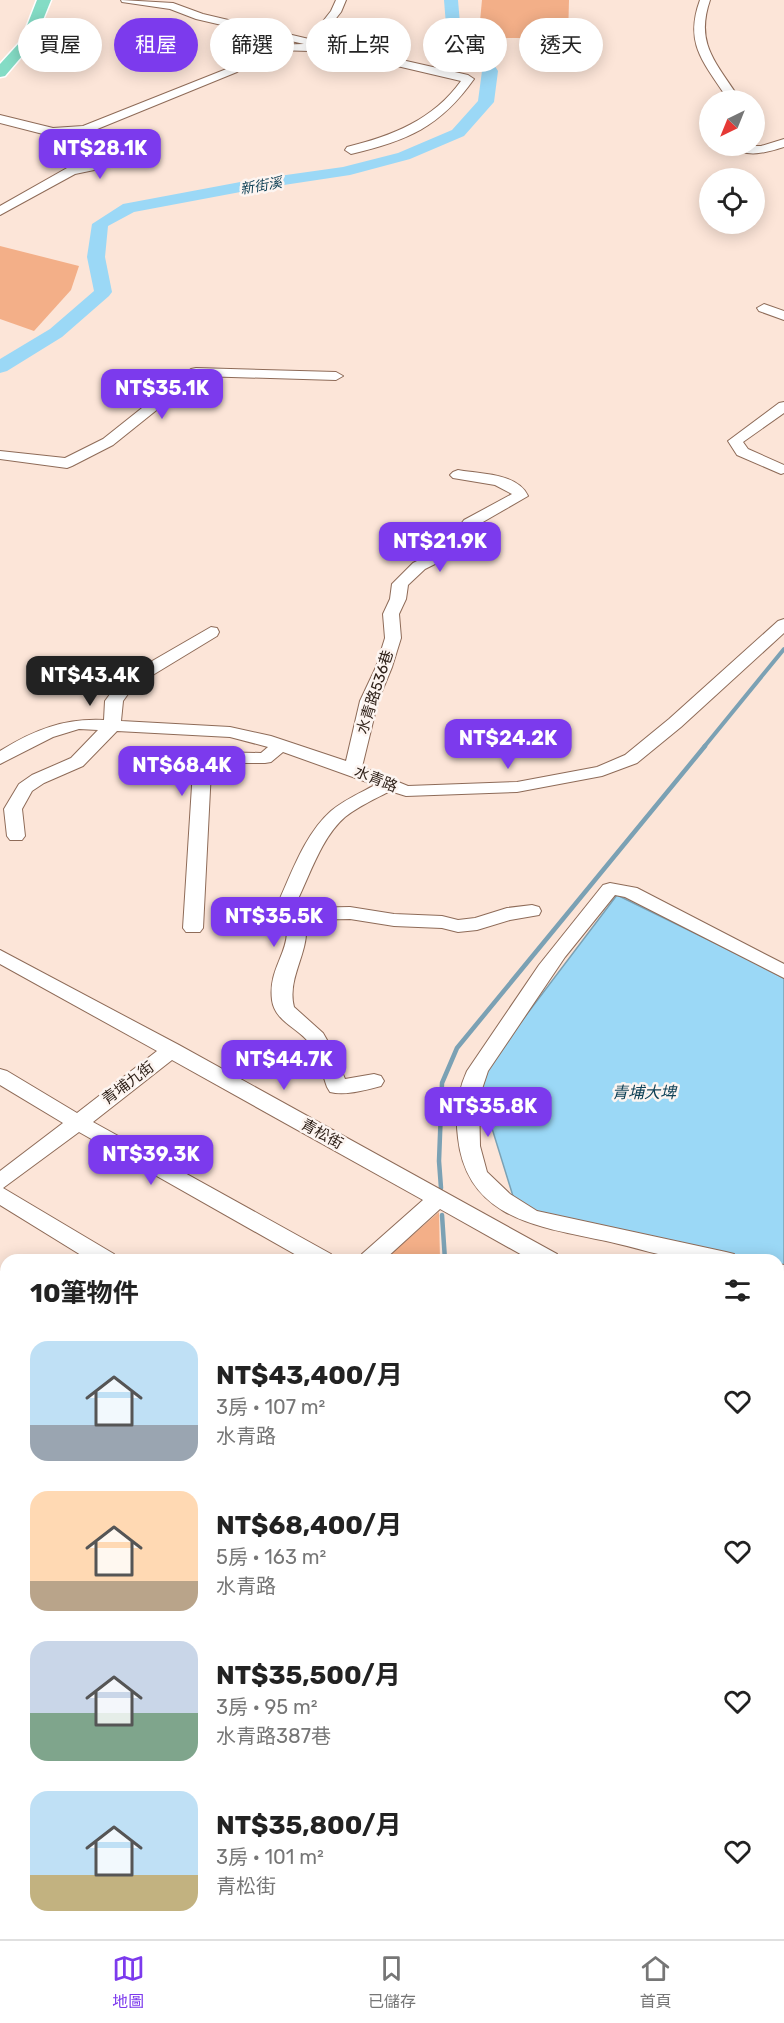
<!DOCTYPE html>
<html lang="zh-TW">
<head>
<meta charset="utf-8">
<style>
  :root { --surface:#fff; --page:#f2f2f2; --text:#222; --muted:#767676; --line:#e0e0e0; --accent:#7c3aed }
  body { margin:0; font-family:Rubik,"Noto Sans TC",sans-serif; background:var(--page); color:var(--text); height:100vh; display:flex; flex-direction:column; font-size:22px; white-space:nowrap }
  * { box-sizing:border-box; margin:0 }
  p { font-size:20px; color:var(--muted) }
  .icon { flex:none; width:33px; height:33px; fill:none; stroke:currentColor; stroke-width:2; stroke-linecap:round; stroke-linejoin:round }
  .map { position:relative; flex:1; overflow:hidden }
  .panel { position:absolute; left:0px; top:1254px; width:784px; height:686px; display:flex; flex-direction:column; background:var(--surface); border-radius:18px 18px 0 0; box-shadow:0 3px 15px #0003 }
  .panel>* { flex:none }
  .top-card { position:absolute; left:18px; top:18px; width:748px; height:54px; display:flex; gap:12px }
  .needle { width:39px; rotate:223deg }
  .fabs { position:absolute; left:699px; top:90px; display:grid; gap:12px }
  .fabs a { display:grid; place-items:center; width:66px; height:66px; border-radius:50%; background:var(--surface); box-shadow:0 3px 15px #0003; font-size:30px }
  .price { position:absolute; translate:-50% -51px; padding:0 14px; border-radius:12px; background:var(--accent); color:#fff; font-size:20px; line-height:39px; filter:drop-shadow(0 2px 3px #0008) }
  .price::after { content:''; position:absolute; left:50%; top:36px; width:18px; height:14px; margin-left:-9px; background:inherit; clip-path:polygon(0 0,100% 0,50% 100%) }
  .price.active { background:#222; color:#fff }
  ul { padding:0; list-style:none }
  li { display:flex; align-items:center; gap:18px; height:150px; padding:0 30px }
  li span { display:grid; place-items:center; flex:none; width:168px; height:120px; border-radius:18px; color:#555 }
  li>.icon { margin-inline-start:auto }
  span .icon { width:72px; height:72px; fill:#fffc; stroke-width:1 }
  li b { font-size:26px }
  h2 { display:flex; justify-content:space-between; align-items:center; height:72px; padding:0 30px; font-size:26px }
  .tag { padding:0 21px; border-radius:27px; background:var(--surface); box-shadow:0 3px 15px #0003; font-size:21px; line-height:54px }
  .tag.active { background:var(--accent); color:#fff }
  .menu { display:flex; justify-content:space-around; align-items:center; height:84px; border-top:2px solid var(--line); background:var(--surface); font-size:16px; color:var(--muted) }
  .menu a { display:grid; justify-items:center; gap:3px }
  .menu .active { color:var(--accent) }
  .map>svg:first-child { display:block }
  .green { fill:#f3af88 }
  .water { fill:#9bd8f6; stroke:#7ba1b4; stroke-width:1.5 }
  .lines { fill:none; stroke-linecap:round; stroke-linejoin:round }
  .stream-far1 { stroke:#7ba1b4; stroke-width:4 }
  .stream { stroke:#7ba1b4; stroke-width:4.5 }
  .river { fill:#9bd8f6; fill-rule:evenodd }
  .building { fill:#d0ccf2; stroke:#928fa9; stroke-width:1.5 }
  .minor-casing { stroke:#8e6b58; stroke-width:2 }
  .major-casing { stroke:#fff; stroke-width:3 }
  .minor { fill:#fff; fill-rule:evenodd }
  .major { fill:#84dcc5; fill-rule:evenodd }
  .labels { text-anchor:middle; dominant-baseline:central; stroke-width:5; stroke-linejoin:round; paint-order:stroke }
  .far-water-label { font-size:14px; font-style:italic; fill:#114257; stroke:#fdf5f1 }
  .street-label { font-size:15px; fill:#2f2119; stroke:#fdf5f1 }
  .water-label { font-size:16px; font-style:italic; fill:#114257; stroke:#fdf5f1 }
</style>
</head>
<body>
<div class="map">
<svg width="784" height="1939" viewBox="0 0 784 1939">
  <rect width="100%" height="100%" fill="#fce5d8"/>
  <!-- green -->
  <g class="green">
    <path d="M482,0H569L568,38H504L480,21Z"/>
    <path d="M0,246L79,266L71,290L34,331L0,319Z"/>
    <path d="M439,1212L440,1260H384Z"/>
  </g>
  <!-- water -->
  <path class="water" d="M617,895L784,977V1268L779,1267L778,1260H747L517,1209L477,1080Z"/>
  <g class="lines">
    <!-- stream-far1 -->
    <path class="stream-far1" d="M704,747L784,649"/>
    <!-- stream -->
    <g class="stream">
      <path d="M441,1188L439,1161L442,1083L457,1048L705,746"/>
      <path d="M442,1215L445,1260"/>
    </g>
    <!-- river -->
    <path class="river" d="M444,0H458L460,24L483,47L498,71L494,102L464,136L410,159L350,175L251,190L134,212L108,226L105,257L112,292L109,296L62,337L7,371L0,373V359L50,329L94,291L87,257L92,224L123,204L251,180L343,167L398,153L452,130L478,101L482,71L472,52L446,25Z"/>
  </g>
  <!-- building -->
  <path class="building" d="M778,1889L784,1916V1939H501V1934H778Z"/>
  <g class="lines">
    <!-- minor casing -->
    <g class="minor-casing">
      <g id="minor">
        <path d="M121,0L173,3L203,14L309,39L331,11L336,0H346L341,12L318,41L468,75L474,79C440,127 407,141 351,154L345,150L347,147C392,136 433,120 461,81L316,47L310,51L275,50L237,72L90,132L76,134L116,145L118,148L99,169L75,174L0,215V206L67,168L91,163L104,150L68,140L67,135L43,134L0,123V115L53,128L83,126L229,68L269,45L304,44L196,19L170,9L122,2Z"/>
        <path d="M700,0H710C696,41 713,59 735,92L730,100H718L723,92C701,59 685,41 700,0Z"/>
        <path d="M784,139V147C768,152 746,159 732,146H761Z"/>
        <path d="M764,304L784,311V320L759,311L757,308Z"/>
        <path d="M196,368L336,372L343,376L336,380L199,376L113,445L72,466L67,468L0,459V451L65,458L103,439L191,369Z"/>
        <path d="M784,402V413L743,442L748,449L784,465V473L781,474L737,455L728,441L779,403Z"/>
        <path d="M458,470C480,474 518,473 528,496L476,526L453,555L425,569L408,585L406,599L399,614L401,638L392,667L378,701L362,767L408,786L517,782L597,767L625,755L669,719L778,621L784,619V633L681,727L637,763L602,776L517,792L406,796L390,791C375,799 359,806 345,817C321,838 310,875 296,903L300,908L350,907L394,914L442,916L458,920L475,918L507,908L532,905L539,907L541,911L539,915L510,920L477,930L458,932L442,928L394,926L350,919L305,920C312,950 286,976 294,1007L323,1033L335,1054L345,1079L374,1074L381,1076L384,1081L381,1086C366,1090 345,1096 330,1092L327,1087C322,1073 319,1057 310,1044C299,1028 275,1022 272,1000C267,960 303,945 278,903C292,872 305,834 331,811C344,800 360,793 375,785L283,752L271,762L265,763H214L211,770L203,928L200,932H186L183,928L193,770L201,756L216,752L261,753L268,747L230,737L117,731L83,766L44,783L32,791L22,809L25,836L22,840H10L7,836L4,809L19,784L32,775L71,758L98,730L79,729L53,737L0,764V751C34,730 64,718 104,720L105,701L121,679L211,627L217,628L219,632L217,636L133,687L123,701L121,721L230,727L271,736L346,761L360,701L376,667L385,638L383,614L390,599L392,584L413,563L441,549L464,520L512,494L495,485L453,478L450,475L453,472Z"/>
        <path d="M610,883L637,888L784,964V978L625,897L615,895L565,957L488,1071L479,1098L480,1146L487,1172L510,1194L537,1211L726,1252L734,1254L737,1260C722,1260 706,1261 691,1260C663,1257 634,1247 606,1241C541,1227 467,1220 458,1138C455,1114 457,1093 467,1071L539,965L603,885Z"/>
        <path d="M0,950L179,1045L557,1254L560,1260H531L440,1209L384,1260H359L362,1254L423,1200L172,1060L93,1122L331,1254L334,1260H305L79,1132L3,1188L114,1254L117,1260H89L0,1205V1171L63,1123L0,1085V1069L7,1071L77,1113L157,1051L0,964Z"/>
        <path d="M778,1264L784,1265V1281L778,1280Z"/>
        <path d="M0,1365L6,1367V1387L0,1385Z"/>
        <path d="M778,1377L784,1379V1398L778,1396Z"/>
        <rect x="0" y="1495" width="6" height="18"/>
        <path d="M778,1507L784,1508V1529L778,1527Z"/>
        <path d="M6,1614V1634L0,1635V1615Z"/>
        <path d="M778,1659L784,1660V1683L778,1681Z"/>
        <rect x="0" y="1748" width="6" height="22"/>
        <path d="M778,1832H784V1878L778,1879Z"/>
        <path d="M6,1900V1924L0,1925V1901Z"/>
        <rect x="442" y="1934" width="28" height="5"/>
        <rect x="471" y="1934" width="28" height="5"/>
      </g>
    </g>
    <!-- major casing -->
    <g class="major-casing">
      <path id="major" d="M37,0H51L34,42L5,76L0,77V64L21,41Z"/>
    </g>
    <!-- minor -->
    <use href="#minor" class="minor"/>
    <!-- major -->
    <use href="#major" class="major"/>
  </g>
  <g class="labels">
    <!-- far-water labels -->
    <g class="far-water-label">
      <text transform="translate(261 186) rotate(-10)">新街溪</text>
    </g>
    <!-- street labels -->
    <g class="street-label">
      <text transform="translate(375 692) rotate(-72)">水青路536巷</text>
      <text transform="translate(376 779) rotate(22)">水青路</text>
      <text transform="translate(128 1083) rotate(-37)">青埔九街</text>
      <text transform="translate(322 1134) rotate(29)">青松街</text>
    </g>
    <!-- water labels -->
    <g class="water-label">
      <text x="644" y="1092">青埔大埤</text>
    </g>
  </g>
</svg>
<div class="fabs">
<a><svg class="needle" viewBox="-14 -14 28 28"><path d="M0-13l5 13h-10z" fill="#e53935"/><path d="M0 13l5-13h-10z" fill="#767676"/></svg></a>
<a><svg class="icon" aria-label="locate" viewBox="0 0 24 24"><circle cx="12" cy="12" r="6"/><path d="M12 2v4M12 18v4M2 12h4M18 12h4"/></svg></a>
</div>
<b class="price" style="left:100px;top:180px">NT$28.1K</b>
<b class="price" style="left:162px;top:420px">NT$35.1K</b>
<b class="price" style="left:440px;top:573px">NT$21.9K</b>
<b class="price active" style="left:90px;top:707px">NT$43.4K</b>
<b class="price" style="left:508px;top:770px">NT$24.2K</b>
<b class="price" style="left:182px;top:797px">NT$68.4K</b>
<b class="price" style="left:274px;top:948px">NT$35.5K</b>
<b class="price" style="left:284px;top:1091px">NT$44.7K</b>
<b class="price" style="left:488px;top:1138px">NT$35.8K</b>
<b class="price" style="left:151px;top:1186px">NT$39.3K</b>
<div class="top-card">
<a class="tag">買屋</a>
<a class="tag active">租屋</a>
<a class="tag">篩選</a>
<a class="tag">新上架</a>
<a class="tag">公寓</a>
<a class="tag">透天</a>
</div>
<section class="panel">
<h2>10筆物件<svg class="icon" aria-label="filters" viewBox="0 0 24 24"><path d="M4 7h16M4 17h16"/><circle cx="9" cy="7" r="2"/><circle cx="15" cy="17" r="2"/></svg></h2>
<ul>
<li><span style="background:linear-gradient(#bfe0f5 70%,#9aa5b1 0)"><svg class="icon" aria-label="home" viewBox="0 0 24 24"><path d="M3 11l9-7 9 7M6 9v11h12V9"/></svg></span><div><b>NT$43,400/月</b><p>3房 · 107 m²</p><p>水青路</p></div><svg class="icon" aria-label="heart" viewBox="0 0 24 24"><path d="M12 20l-8-8c-3-5 5-10 8-4 3-6 11-1 8 4z"/></svg></li>
<li><span style="background:linear-gradient(#ffd9b3 75%,#b9a48a 0)"><svg class="icon" aria-label="home" viewBox="0 0 24 24"><path d="M3 11l9-7 9 7M6 9v11h12V9"/></svg></span><div><b>NT$68,400/月</b><p>5房 · 163 m²</p><p>水青路</p></div><svg class="icon" aria-label="heart" viewBox="0 0 24 24"><path d="M12 20l-8-8c-3-5 5-10 8-4 3-6 11-1 8 4z"/></svg></li>
<li><span style="background:linear-gradient(#c9d6e8 60%,#7fa58c 0)"><svg class="icon" aria-label="home" viewBox="0 0 24 24"><path d="M3 11l9-7 9 7M6 9v11h12V9"/></svg></span><div><b>NT$35,500/月</b><p>3房 · 95 m²</p><p>水青路387巷</p></div><svg class="icon" aria-label="heart" viewBox="0 0 24 24"><path d="M12 20l-8-8c-3-5 5-10 8-4 3-6 11-1 8 4z"/></svg></li>
<li><span style="background:linear-gradient(#bfe0f5 70%,#c2b280 0)"><svg class="icon" aria-label="home" viewBox="0 0 24 24"><path d="M3 11l9-7 9 7M6 9v11h12V9"/></svg></span><div><b>NT$35,800/月</b><p>3房 · 101 m²</p><p>青松街</p></div><svg class="icon" aria-label="heart" viewBox="0 0 24 24"><path d="M12 20l-8-8c-3-5 5-10 8-4 3-6 11-1 8 4z"/></svg></li>
</ul>
</section>
</div>
<nav class="menu">
<a class="active"><svg class="icon" aria-label="map" viewBox="0 0 24 24"><path d="M3 6l6-2 6 2 6-2v14l-6 2-6-2-6 2zM9 4v14M15 6v14"/></svg>地圖</a>
<a><svg class="icon" aria-label="saved" viewBox="0 0 24 24"><path d="M7 4h10v16l-5-4-5 4z"/></svg>已儲存</a>
<a><svg class="icon" aria-label="home" viewBox="0 0 24 24"><path d="M3 11l9-7 9 7M6 9v11h12V9"/></svg>首頁</a>
</nav>
</body>
</html>
